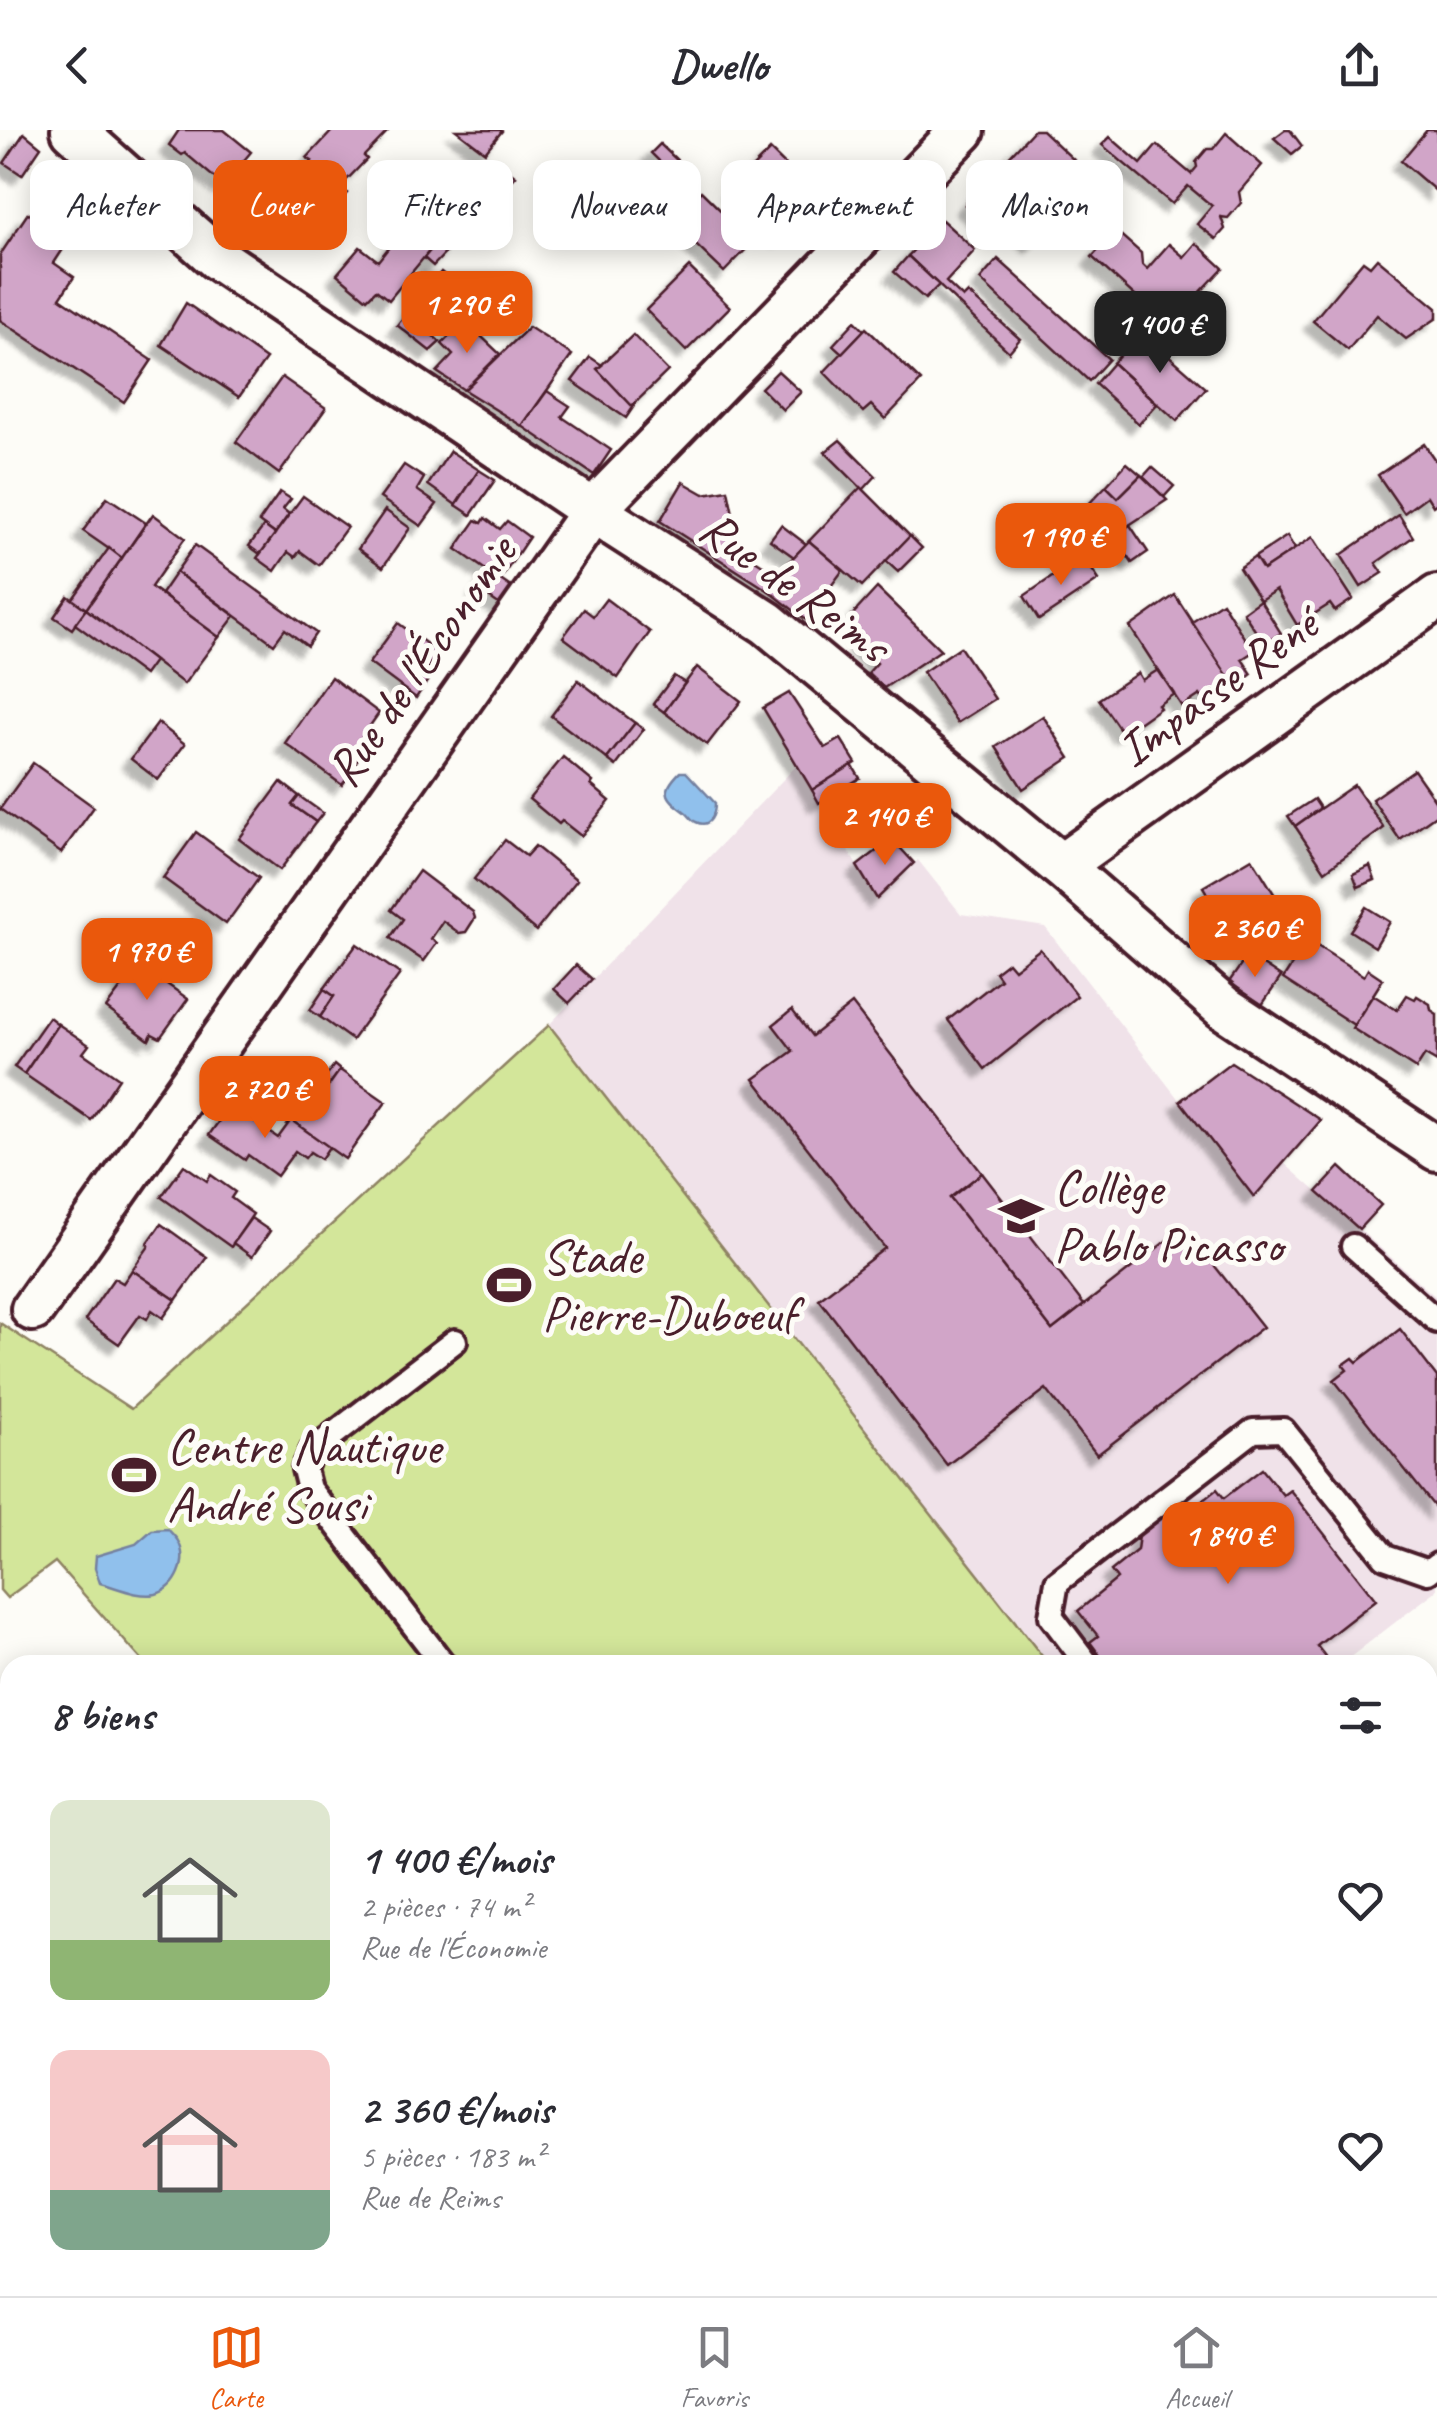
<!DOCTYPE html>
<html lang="fr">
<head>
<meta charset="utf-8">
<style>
  :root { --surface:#fff; --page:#f7f7f7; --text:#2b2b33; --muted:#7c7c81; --line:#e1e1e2; --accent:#ea580c }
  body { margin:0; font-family:Caveat,sans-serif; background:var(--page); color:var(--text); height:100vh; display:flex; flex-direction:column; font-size:38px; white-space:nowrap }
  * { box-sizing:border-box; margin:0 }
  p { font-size:32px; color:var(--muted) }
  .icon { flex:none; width:55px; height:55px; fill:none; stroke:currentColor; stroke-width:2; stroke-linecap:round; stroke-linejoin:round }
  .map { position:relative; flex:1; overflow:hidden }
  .details { position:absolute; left:0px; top:1525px; width:1438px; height:642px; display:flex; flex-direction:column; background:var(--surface); border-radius:30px 30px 0 0; box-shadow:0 5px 25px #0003 }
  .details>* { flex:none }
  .guide { position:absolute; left:30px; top:30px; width:1378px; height:90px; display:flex; gap:20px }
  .price { position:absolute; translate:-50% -85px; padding:0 22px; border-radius:20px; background:var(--accent); color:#fff; font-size:32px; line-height:65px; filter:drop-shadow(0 2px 5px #0008) }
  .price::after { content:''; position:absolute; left:50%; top:60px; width:30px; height:22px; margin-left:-15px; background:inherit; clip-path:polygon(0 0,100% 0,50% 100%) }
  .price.current { background:#222; color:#fff }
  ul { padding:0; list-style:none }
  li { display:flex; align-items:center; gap:30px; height:250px; padding:0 50px }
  li span { display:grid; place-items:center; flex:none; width:280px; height:200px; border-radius:20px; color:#555 }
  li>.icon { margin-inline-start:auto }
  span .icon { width:120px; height:120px; fill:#fffc; stroke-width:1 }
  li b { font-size:42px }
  h2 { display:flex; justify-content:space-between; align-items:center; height:120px; padding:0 50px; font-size:42px }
  .tag { padding:0 35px; border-radius:20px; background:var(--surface); box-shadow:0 5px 25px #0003; font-size:35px; line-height:90px }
  .tag.current { background:var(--accent); color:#fff }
  header { display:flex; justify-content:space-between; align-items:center; height:130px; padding:0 50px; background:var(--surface); font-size:45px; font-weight:800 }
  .tab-bar { display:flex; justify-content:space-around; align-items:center; height:140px; border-top:2px solid var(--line); background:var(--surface); font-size:28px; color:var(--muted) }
  .tab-bar a { display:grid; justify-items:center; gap:5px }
  .tab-bar .current { color:var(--accent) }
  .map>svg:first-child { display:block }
  .built { fill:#f0e2e9 }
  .green { fill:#d3e69a; stroke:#8e8262; stroke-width:2.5 }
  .water { fill:#90c0ec; stroke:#74809f; stroke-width:2.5 }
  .building { fill:#d1a5c8; stroke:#4a1f2b; stroke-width:2.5; filter:url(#shadow) }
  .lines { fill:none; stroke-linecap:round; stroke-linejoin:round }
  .service-casing { stroke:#4a1f2b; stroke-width:30 }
  .minor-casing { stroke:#4a1f2b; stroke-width:50 }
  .trunk-casing { stroke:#4a1f2b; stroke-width:62 }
  .service { stroke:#fdfcf7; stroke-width:22 }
  .minor { stroke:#fdfcf7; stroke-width:42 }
  .trunk { stroke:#fdfcf7; stroke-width:55 }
  .labels { text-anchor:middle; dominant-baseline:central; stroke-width:10; stroke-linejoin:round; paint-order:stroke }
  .street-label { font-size:50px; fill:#4a1f2b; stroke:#fdfcf7 }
  .poi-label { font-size:50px; fill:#4a1f2b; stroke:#fdfcf7; text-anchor:start }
</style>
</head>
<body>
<header><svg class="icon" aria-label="back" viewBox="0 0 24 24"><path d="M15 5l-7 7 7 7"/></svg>Dwello<svg class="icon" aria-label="share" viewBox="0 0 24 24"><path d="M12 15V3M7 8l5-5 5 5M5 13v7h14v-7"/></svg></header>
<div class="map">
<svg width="1437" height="2166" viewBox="0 0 1437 2166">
  <defs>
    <filter id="shadow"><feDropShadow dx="-9" dy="9" stdDeviation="2.5" flood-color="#0004"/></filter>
  </defs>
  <rect width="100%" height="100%" fill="#fdfcf7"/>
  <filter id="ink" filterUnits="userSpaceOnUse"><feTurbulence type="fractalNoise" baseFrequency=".01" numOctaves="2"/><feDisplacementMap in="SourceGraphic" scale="20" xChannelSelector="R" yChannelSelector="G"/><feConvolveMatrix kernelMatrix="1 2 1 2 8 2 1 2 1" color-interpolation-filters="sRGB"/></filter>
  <g filter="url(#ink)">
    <!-- built -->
    <path class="built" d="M797,635L877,769L918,730L961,784L1045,797L1180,971L1231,932L1321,990L1284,1033L1437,1168V1460L1340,1535H1049L549,895Z"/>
    <!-- green -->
    <g class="green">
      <path d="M549,895L1049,1535H146L55,1432L7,1468L0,1460V1193L131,1279Z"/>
      <path d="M10,1647V2158H528L517,2166H0V1654Z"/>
    </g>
    <!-- water -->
    <g class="water">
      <path d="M680,642H686L715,673C715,683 711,699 696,692C691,690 689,684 684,681C665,667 661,661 680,642Z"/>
      <path d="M168,1399C171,1403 176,1407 178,1411C189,1431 177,1458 156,1464C139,1468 116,1457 100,1453L95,1438L96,1426L136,1414L152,1400Z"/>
    </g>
    <!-- building -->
    <g class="building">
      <path d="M179,0H224L251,22L223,55L185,23L182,25L169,15Z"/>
      <path d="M333,0H389L364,26L367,29L340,57L347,63L317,96L282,64L312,31L307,28Z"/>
      <path d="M456,0H501L502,1L485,22Z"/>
      <path d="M1034,0H1042L1074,30L1040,67L1003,33Z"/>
      <path d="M1285,0H1290L1302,16L1292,24L1274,8Z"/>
      <path d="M1427,0H1437V62L1401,31Z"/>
      <path d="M24,3L41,17L22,45L4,33Z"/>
      <path d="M1226,3L1262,35L1239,62L1241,73L1228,88L1221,87L1225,99L1216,109L1197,94L1212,76L1188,56L1172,74L1102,15L1110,7L1141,34L1157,15L1191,44L1197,37L1196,32L1207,19H1213Z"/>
      <path d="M660,14L679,32L669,41L651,23Z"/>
      <path d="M770,20L820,69L782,108L731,59Z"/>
      <path d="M1003,33L1040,67L1034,74L997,40Z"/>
      <path d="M507,39L516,46L489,76L480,68Z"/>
      <path d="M997,40L1053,92L1034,114L1017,100L1030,86L1020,78L997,103L965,75Z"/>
      <path d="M701,61L753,112L724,142L671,91Z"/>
      <path d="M1074,72L1087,83L1067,104L1055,94Z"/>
      <path d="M28,83L69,110L54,133L74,147L60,168L152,230L124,272L0,190V125Z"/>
      <path d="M942,90L975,120L946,152L963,168L968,163L1020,209L1009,222L908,126Z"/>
      <path d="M409,92L435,114L389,170L376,160L367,169L337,144L360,117L378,131Z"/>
      <path d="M1116,101L1141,123L1142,134L1147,139L1169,114L1184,127L1196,113L1223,138L1182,182L1184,200L1179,206L1092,127Z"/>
      <path d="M443,105L453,115L433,136L424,128Z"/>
      <path d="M908,126L939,155L925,169L894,142Z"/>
      <path d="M1377,128L1437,178V188L1406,209L1377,185L1348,220L1313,191L1363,131L1370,136Z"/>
      <path d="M998,129L1109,229L1089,251L980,150Z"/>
      <path d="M689,137L730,177L686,221L646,180Z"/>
      <path d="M441,142L463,160L429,202L440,212L430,221L397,195Z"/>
      <path d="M186,173L266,229L239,267L161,215Z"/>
      <path d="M464,190L500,224L464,260L437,242L453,225L442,214Z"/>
      <path d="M855,191L864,200L842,223L833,215Z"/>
      <path d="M529,197L572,225L522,296L464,260Z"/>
      <path d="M866,198L921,251L885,289L871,275L863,282L824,242Z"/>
      <path d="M1142,202L1206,258L1177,291L1113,233Z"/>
      <path d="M633,205L668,241L632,276L597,239Z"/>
      <path d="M590,227L602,235L597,239L632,276L638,270L626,288L572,251Z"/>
      <path d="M1113,233L1157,274L1139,294L1095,254Z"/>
      <path d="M778,241L801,262L783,280L761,258Z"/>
      <path d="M282,247L326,278L279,344L236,312Z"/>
      <path d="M547,261L570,276L562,287L611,320L594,345L522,296Z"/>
      <path d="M840,310L876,346L863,360L825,322Z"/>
      <path d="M1424,314L1437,333V373L1433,376L1427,366L1404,383L1378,345Z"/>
      <path d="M450,321L479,340L456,375L428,355Z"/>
      <path d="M1127,333L1141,345L1118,368L1106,356Z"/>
      <path d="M404,335L424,348L417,360L437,374L421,396L380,368Z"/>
      <path d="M1152,337L1174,356L1164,367L1143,347Z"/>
      <path d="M479,340L495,350L471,385L456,375Z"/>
      <path d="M1141,345L1167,370L1111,407L1083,380L1106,356L1118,368Z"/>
      <path d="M683,352L704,364L728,360L741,421L780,446L769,461L660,391Z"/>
      <path d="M861,357L910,406L862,456L809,411Z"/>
      <path d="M280,362L291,369L283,379L289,384L275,404L259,392Z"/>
      <path d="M303,366L347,397L319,435L300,421L295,427L288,422L275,441L257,428Z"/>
      <path d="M107,367L146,393L122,428L83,401Z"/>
      <path d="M385,380L410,398L383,437L358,419Z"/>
      <path d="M153,384L185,408L151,457L219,507L184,554L86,479Z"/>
      <path d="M1399,385L1413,407L1376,433L1383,443L1361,457L1341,425Z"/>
      <path d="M485,388L500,399L507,391L529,407L500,450L456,419L476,390L482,393Z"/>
      <path d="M781,395L806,414L794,427L770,410Z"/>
      <path d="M1130,395L1148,422L1132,433L1114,405Z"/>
      <path d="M264,396L275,404L260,424L249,416Z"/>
      <path d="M910,406L922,418L898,442L886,431Z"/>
      <path d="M1287,406L1295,419L1263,440L1255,427Z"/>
      <path d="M1313,407L1353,469L1335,481L1330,474L1297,495L1276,460L1260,470L1239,438L1255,427L1263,440Z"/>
      <path d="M809,411L843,440L806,490L769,461L787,434Z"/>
      <path d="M195,415L316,503L307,516L285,499L274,514L176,442Z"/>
      <path d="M109,418L122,428L86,479L72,470Z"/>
      <path d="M1083,426L1099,450L1039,490L1024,466Z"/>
      <path d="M176,442L235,486L219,507L161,464Z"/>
      <path d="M489,442L515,460L503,477L477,459Z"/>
      <path d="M877,458L941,520L884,558L868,543L877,533L857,514L861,509L845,493Z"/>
      <path d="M1175,465L1235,557L1207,575L1200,565L1182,577L1130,497Z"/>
      <path d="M68,466L86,479L72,499L54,487Z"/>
      <path d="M606,469L650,502L618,548L563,507L584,479L593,486Z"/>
      <path d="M1260,470L1281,503L1264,514L1243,482Z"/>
      <path d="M1222,472L1253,522L1242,529L1252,544L1235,557L1192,492Z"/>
      <path d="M86,479L154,531L144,545L75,494Z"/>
      <path d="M398,493L438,522L428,537L434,541L416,568L369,533Z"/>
      <path d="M960,517L995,569L957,593L923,542Z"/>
      <path d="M697,537L741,571L707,615L664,582Z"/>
      <path d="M1158,540L1174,564L1158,575L1160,578L1123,604L1099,569L1138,543L1142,550Z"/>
      <path d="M674,546L685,553L664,582L653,574Z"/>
      <path d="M331,547L379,583L360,610L367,615L355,633L357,635L342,655L285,613Z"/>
      <path d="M578,550L635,593L607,629L551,586Z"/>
      <path d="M789,563L825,618L841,609L856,633L812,660L763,578Z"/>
      <path d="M1043,586L1070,628L1023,659L996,617Z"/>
      <path d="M158,593L185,614L158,650L131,629Z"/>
      <path d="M635,593L644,599L616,636L607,629Z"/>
      <path d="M563,627L593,652L591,655L610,671L581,706L562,691L559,694L529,669Z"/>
      <path d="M33,633L94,677L61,723L0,679Z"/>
      <path d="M852,635L860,648L819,673L812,660Z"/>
      <path d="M1414,640L1437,673V684L1400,710L1372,669Z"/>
      <path d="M281,652L299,666L292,675L316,692L280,740L239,709Z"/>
      <path d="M1354,655L1384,698L1325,741L1295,696Z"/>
      <path d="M299,666L323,683L316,692L292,675Z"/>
      <path d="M1314,669L1320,678L1295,696L1288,686Z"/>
      <path d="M196,702L259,748L226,794L163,748Z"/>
      <path d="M892,709L914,733L877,769L857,736Z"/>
      <path d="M505,710L526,726L535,716L577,750L536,801L474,749Z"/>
      <path d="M1252,728L1283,778L1235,808L1203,757Z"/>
      <path d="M1370,736L1375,750L1358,757L1353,744Z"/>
      <path d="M419,741L473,782L475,788L466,802L459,803L443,791L431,809L437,813L424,831L390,808L403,789L391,780Z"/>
      <path d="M1366,777L1390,792L1375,817L1350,801Z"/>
      <path d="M1308,810L1364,846L1368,839L1383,849L1354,895L1283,849Z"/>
      <path d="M357,814L400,844L352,910L320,887L334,866L324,859Z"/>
      <path d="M1040,819L1077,866L985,939L948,890L1000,849L995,842L1008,832L1014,839Z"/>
      <path d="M1248,825L1281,847L1262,875L1229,852Z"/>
      <path d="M139,834L188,869L160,908L152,904L149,910L106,878Z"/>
      <path d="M576,835L592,849L569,873L554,859Z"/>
      <path d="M324,859L334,866L320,887L310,880Z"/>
      <path d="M1373,865L1397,880L1407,865L1415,869L1417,866L1430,874L1431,880L1437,884V932L1425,925L1416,939L1352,898Z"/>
      <path d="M852,874L982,1043L950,1068L1052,1200L1184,1097L1263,1197L1097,1325L1046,1259L947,1335L819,1169L885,1118L754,949L793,921L773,895L792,880L812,906Z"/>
      <path d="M49,887L58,894L24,944L14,937Z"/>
      <path d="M58,894L89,915L83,923L119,948L91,990L24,944Z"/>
      <path d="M1231,932L1321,990L1254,1067L1180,971Z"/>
      <path d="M334,935L340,940L322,965L316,960Z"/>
      <path d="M340,940L386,972L345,1029L293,992L316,960L322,965Z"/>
      <path d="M246,958L264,971L252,989L233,976Z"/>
      <path d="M231,974L278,1008L291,990L329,1017L321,1029L310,1022L305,1028L295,1021L277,1046L248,1025L245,1030L209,1005Z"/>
      <path d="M184,1035L207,1051L211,1045L235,1062L231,1068L253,1084L231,1117L161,1067Z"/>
      <path d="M1340,1037L1381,1075L1359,1099L1317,1062Z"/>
      <path d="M982,1043L1084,1175L1052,1200L950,1068Z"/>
      <path d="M251,1088L270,1101L252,1127L233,1113Z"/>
      <path d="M161,1094L207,1127L176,1170L132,1140L149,1116L147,1114Z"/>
      <path d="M132,1140L176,1170L163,1188L152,1180L147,1189L140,1185L119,1214L85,1190L114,1148L123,1153Z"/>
      <path d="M1400,1199L1437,1247V1380L1334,1250L1347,1240L1343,1235L1353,1228L1357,1232Z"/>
      <path d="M1262,1339L1283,1365L1290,1360L1376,1470L1317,1516L1332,1535H1107L1090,1512L1098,1506L1078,1481L1117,1449L1111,1441L1137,1420L1139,1405L1175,1376L1192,1379L1217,1359L1224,1368Z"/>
      <path d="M346,2158H477L466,2166H335Z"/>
    </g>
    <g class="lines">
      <!-- service casing -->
      <g class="service-casing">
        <g id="service">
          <path d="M1353,1116L1437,1191"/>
          <path d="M444,1535L309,1359L304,1339L312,1321L455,1211"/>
          <path d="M1088,1535L1051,1486L1057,1452L1253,1301L1283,1300L1385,1427L1428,1442L1437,1435"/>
          <path d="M0,1611L10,1603"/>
          <path d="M293,2166L304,2158"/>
          <path d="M488,2166L499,2158"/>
        </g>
      </g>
      <!-- minor casing -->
      <g class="minor-casing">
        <g id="minor">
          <path d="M73,0L217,128L593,381L767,493L1061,736L1223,877L1437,1019"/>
          <path d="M1061,736L1437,467"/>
          <path d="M33,1179L593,381L963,0"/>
          <path d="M1428,1671L1437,1651"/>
          <path d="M882,2166L893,2158"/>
        </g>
      </g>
      <!-- trunk casing -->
      <g class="trunk-casing">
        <g id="trunk">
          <path d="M1428,1828L1437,1820"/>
          <path d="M1428,1913L1437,1906"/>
          <path d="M1428,2036L1437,2028"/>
          <path d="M1041,2166L1050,2158"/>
          <path d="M1097,2166L1108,2158"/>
          <path d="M1260,2166L1271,2158"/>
        </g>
      </g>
      <!-- service -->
      <use href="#service" class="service"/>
      <!-- minor -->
      <use href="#minor" class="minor"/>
      <!-- trunk -->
      <use href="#trunk" class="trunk"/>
    </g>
  </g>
  <!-- icons -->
  <defs>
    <g id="school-bare" transform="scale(3.45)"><path d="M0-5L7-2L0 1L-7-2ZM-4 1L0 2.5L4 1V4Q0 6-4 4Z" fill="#4a1f2b" stroke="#fdfcf7" stroke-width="2.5" paint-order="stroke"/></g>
    <g id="stadium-bare" transform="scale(3.45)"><path d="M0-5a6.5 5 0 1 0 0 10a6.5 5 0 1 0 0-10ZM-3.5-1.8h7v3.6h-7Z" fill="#4a1f2b" stroke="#fdfcf7" stroke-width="2.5" paint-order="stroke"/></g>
  </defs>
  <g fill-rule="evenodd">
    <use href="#school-bare" x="1021" y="1086"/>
    <use href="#stadium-bare" x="509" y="1155"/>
    <use href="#stadium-bare" x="134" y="1345"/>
  </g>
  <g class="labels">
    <!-- street labels -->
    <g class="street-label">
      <text transform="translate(795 456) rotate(36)">Rue de Reims</text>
      <text transform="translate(421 531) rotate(-55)">Rue de l'Économie</text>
      <text transform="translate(1217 557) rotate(-36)">Impasse René</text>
    </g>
    <!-- poi labels -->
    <g class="poi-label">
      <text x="1054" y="1057">Collège<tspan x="1054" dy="58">Pablo Picasso</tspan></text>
      <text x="542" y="1126">Stade<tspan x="542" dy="58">Pierre-Duboeuf</tspan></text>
      <text x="167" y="1316">Centre Nautique<tspan x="167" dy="58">André Sousi</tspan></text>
    </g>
  </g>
</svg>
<b class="price" style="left:467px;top:226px">1 290 €</b>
<b class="price current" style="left:1160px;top:246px">1 400 €</b>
<b class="price" style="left:1061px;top:458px">1 190 €</b>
<b class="price" style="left:885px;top:738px">2 140 €</b>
<b class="price" style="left:1255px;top:850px">2 360 €</b>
<b class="price" style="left:147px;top:873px">1 970 €</b>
<b class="price" style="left:265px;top:1011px">2 720 €</b>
<b class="price" style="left:1228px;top:1457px">1 840 €</b>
<div class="guide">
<a class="tag">Acheter</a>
<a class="tag current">Louer</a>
<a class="tag">Filtres</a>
<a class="tag">Nouveau</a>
<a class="tag">Appartement</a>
<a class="tag">Maison</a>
</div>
<section class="details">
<h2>8 biens<svg class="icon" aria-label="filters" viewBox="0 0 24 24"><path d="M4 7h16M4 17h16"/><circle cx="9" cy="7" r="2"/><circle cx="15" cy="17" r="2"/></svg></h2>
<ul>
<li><span style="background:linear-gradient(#dfe7d0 70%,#8fb573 0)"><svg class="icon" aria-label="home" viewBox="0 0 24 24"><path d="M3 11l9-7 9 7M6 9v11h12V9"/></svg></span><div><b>1 400 €/mois</b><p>2 pièces · 74 m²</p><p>Rue de l'Économie</p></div><svg class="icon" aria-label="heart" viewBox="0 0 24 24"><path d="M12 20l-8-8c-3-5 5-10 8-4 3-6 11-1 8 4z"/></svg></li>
<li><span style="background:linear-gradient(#f6c9c9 70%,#7fa58c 0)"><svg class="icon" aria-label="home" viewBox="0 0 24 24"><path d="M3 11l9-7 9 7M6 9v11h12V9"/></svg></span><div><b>2 360 €/mois</b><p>5 pièces · 183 m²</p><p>Rue de Reims</p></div><svg class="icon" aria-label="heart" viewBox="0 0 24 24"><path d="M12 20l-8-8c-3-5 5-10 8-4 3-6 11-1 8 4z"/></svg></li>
</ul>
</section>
</div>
<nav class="tab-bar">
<a class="current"><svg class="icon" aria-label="map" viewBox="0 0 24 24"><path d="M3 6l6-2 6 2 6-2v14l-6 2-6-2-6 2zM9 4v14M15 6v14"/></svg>Carte</a>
<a><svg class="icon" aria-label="saved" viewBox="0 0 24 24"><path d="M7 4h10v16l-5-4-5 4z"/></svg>Favoris</a>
<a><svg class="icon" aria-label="home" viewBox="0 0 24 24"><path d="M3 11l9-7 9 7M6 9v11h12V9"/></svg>Accueil</a>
</nav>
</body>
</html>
